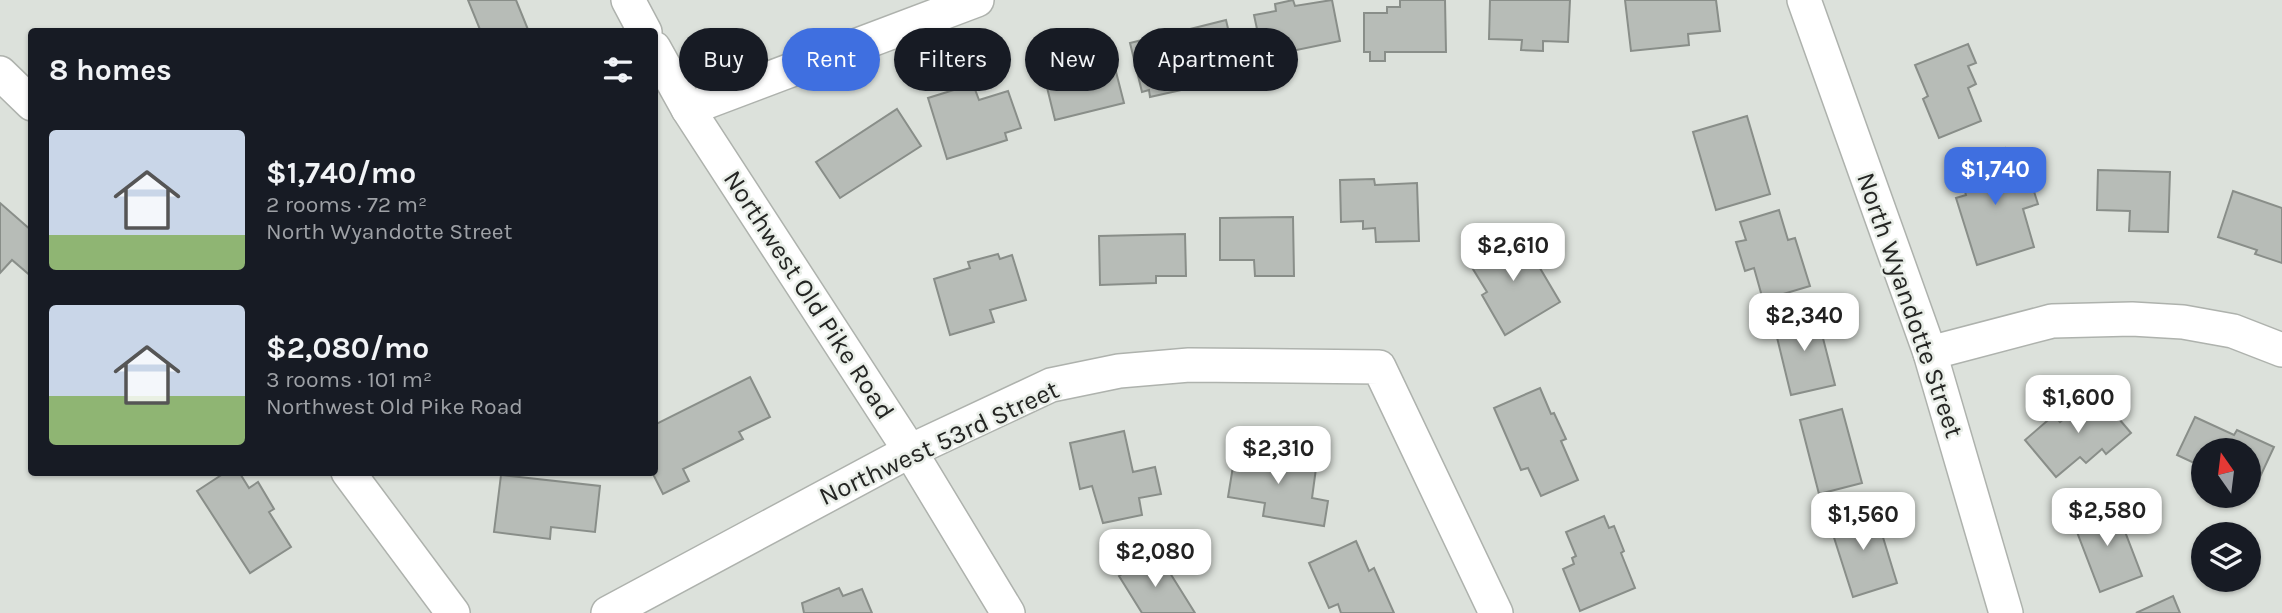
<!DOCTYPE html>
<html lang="en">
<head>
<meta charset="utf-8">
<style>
  :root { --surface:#171b24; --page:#242831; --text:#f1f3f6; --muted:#9ea1a6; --accent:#3f6fe0 }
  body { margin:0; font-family:Karla,sans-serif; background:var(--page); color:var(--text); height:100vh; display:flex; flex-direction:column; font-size:26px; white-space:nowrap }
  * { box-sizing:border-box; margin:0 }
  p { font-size:23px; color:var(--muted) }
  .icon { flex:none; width:38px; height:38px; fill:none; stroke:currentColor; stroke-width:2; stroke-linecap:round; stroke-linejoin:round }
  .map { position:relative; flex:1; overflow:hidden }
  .sheet { position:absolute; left:28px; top:28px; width:630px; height:448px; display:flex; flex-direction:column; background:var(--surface); border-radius:7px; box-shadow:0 2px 5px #0004 }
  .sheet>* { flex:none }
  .banner { position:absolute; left:679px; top:28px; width:665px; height:63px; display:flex; gap:14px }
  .needle { width:46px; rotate:346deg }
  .tools { position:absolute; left:2191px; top:438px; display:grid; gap:14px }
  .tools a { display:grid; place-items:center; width:70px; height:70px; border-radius:50%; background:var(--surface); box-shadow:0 2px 5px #0004; font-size:35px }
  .price { position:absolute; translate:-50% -60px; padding:0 16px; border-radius:14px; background:#fff; color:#222; font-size:23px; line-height:46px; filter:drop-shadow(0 2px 4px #0008) }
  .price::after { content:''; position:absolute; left:50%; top:42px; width:21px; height:16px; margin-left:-10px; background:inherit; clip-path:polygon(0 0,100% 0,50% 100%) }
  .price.selected { background:var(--accent); color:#fff }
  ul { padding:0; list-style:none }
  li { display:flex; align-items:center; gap:21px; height:175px; padding:0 21px }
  li span { display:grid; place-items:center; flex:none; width:196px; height:140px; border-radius:7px; color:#555 }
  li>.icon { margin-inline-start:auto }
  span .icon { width:84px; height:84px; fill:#fffc; stroke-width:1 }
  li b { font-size:30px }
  h2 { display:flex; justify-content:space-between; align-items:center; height:84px; padding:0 21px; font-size:30px }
  .chip { padding:0 24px; border-radius:32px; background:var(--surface); box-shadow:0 2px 5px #0004; font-size:24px; line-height:63px }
  .chip.selected { background:var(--accent); color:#fff }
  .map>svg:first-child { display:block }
  .building { fill:#b7bcb7; stroke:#898e89; stroke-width:2 }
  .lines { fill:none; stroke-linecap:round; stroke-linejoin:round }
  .minor-casing { stroke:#aeb2ad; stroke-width:36 }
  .minor { stroke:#fff; stroke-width:33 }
  .labels { text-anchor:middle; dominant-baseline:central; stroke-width:5; stroke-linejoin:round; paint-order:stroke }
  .street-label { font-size:26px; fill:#242523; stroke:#e9eee8 }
</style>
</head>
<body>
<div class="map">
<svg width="2282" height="613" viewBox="0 0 2282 613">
  <rect width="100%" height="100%" fill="#dce1db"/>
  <!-- building -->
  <g class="building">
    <path d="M468,0H516L529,32H481Z"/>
    <path d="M1293,0L1295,6L1332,0L1340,41L1263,57L1254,15L1276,11L1275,4Z"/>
    <path d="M1400,0H1445L1446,52H1385V61H1370V52H1364V13H1387V7H1400Z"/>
    <path d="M1490,0H1570L1568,42L1543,41V51L1521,50L1522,40L1489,39Z"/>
    <path d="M1625,0H1716L1720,31L1688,34L1689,45L1631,51Z"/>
    <path d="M1226,20L1238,71L1206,78L1208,84L1150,97L1149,90L1142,92L1130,43L1166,34L1167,38L1187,34L1186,30Z"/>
    <path d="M1968,44L1976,63L1968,66L1976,84L1968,88L1981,121L1939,138L1923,99L1928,96L1915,65Z"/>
    <path d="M1079,58L1082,72L1114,64L1124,103L1055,120L1042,67Z"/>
    <path d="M973,84L979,100L1008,91L1021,128L1005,133L1007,140L947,159L928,98Z"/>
    <path d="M897,109L921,146L840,198L816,162Z"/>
    <path d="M1747,116L1770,194L1716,210L1693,132Z"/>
    <path d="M2005,148L2016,183L2030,179L2038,204L2023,209L2034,247L1977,265L1956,198L1966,195L1956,163Z"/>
    <path d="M2098,170L2170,172L2168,232L2129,231L2130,211L2097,210Z"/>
    <path d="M1374,179L1375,185L1417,183L1419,241L1376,242L1375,228L1363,229V221L1341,222L1340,180Z"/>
    <path d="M2233,191L2282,208V263L2255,254L2257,250L2218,237Z"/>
    <path d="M0,203L32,231V277L12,260L0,273Z"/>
    <path d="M1779,210L1788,240L1795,238L1810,286L1763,300L1754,268L1745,271L1736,242L1746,240L1740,222Z"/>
    <path d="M1293,217L1294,276H1255L1254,260H1220V218Z"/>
    <path d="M1518,231L1560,302L1505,335L1482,295L1487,292L1468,261Z"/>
    <path d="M1185,234L1186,276H1156V283L1100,285L1099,236Z"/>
    <path d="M998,254L1000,259L1012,255L1026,300L990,310L994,322L950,335L934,279L970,268L968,262Z"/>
    <path d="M1816,311L1835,385L1791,395L1773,321Z"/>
    <path d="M750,377L770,417L739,432L743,439L683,469L689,481L663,494L652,472H654V425Z"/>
    <path d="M1540,388L1551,414L1554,413L1566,439L1561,441L1578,480L1541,496L1528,468L1521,470L1494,408Z"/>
    <path d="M2096,392L2131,433L2106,454L2102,449L2086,463L2080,457L2056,477L2025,440L2054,415L2060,422Z"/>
    <path d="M1842,409L1862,483L1819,494L1800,420Z"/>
    <path d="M2195,417L2234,435L2237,430L2274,447L2253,492L2249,490V450H2203V483L2197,480L2203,467L2177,455Z"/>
    <path d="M1124,431L1133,472L1155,467L1161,494L1139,498L1142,515L1103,523L1092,486L1080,489L1070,443Z"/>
    <path d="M1236,448L1317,461L1312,498L1328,501L1324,526L1263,516L1265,503L1228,497Z"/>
    <path d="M226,472H239L249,488L258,482L274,509L269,512L291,547L250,573L197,491Z"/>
    <path d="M501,475L600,486L595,532L551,527L550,539L494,532Z"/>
    <path d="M2114,503L2142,576L2100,592L2072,519Z"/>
    <path d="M1874,508L1897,583L1853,597L1829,522Z"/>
    <path d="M1604,516L1609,528L1614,526L1624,551L1621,553L1635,588L1580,611L1563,569L1574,564L1572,558L1576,556L1566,532Z"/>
    <path d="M1356,541L1369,571L1374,568L1394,613H1341L1338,604L1329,608L1309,563Z"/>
    <path d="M1151,556L1159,568L1165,565L1195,613H1142L1119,576Z"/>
    <path d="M839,588L843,596L862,589L872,613H804L802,603Z"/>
    <path d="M2173,596L2180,613H2136Z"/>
  </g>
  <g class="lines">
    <!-- minor casing -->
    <g class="minor-casing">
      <g id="minor">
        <path d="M628,0L645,32"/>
        <path d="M1804,0L1930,353L2006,613"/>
        <path d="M654,48L688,109L910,451L1008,613"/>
        <path d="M0,73L32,104"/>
        <path d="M688,109L977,0"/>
        <path d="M1930,353L2052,321L2132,319L2183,322L2233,331L2282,350"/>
        <path d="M348,472L453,613"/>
        <path d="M608,613L910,451L1051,385L1119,371L1189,365L1379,367L1496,613"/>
      </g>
    </g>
    <!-- minor -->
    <use href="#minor" class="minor"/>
  </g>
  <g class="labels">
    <!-- street labels -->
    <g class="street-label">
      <text transform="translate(809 295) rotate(57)">Northwest Old Pike Road</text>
      <text transform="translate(1910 305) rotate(71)">North Wyandotte Street</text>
      <text transform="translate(939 443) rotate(-25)">Northwest 53rd Street</text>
    </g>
  </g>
</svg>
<div class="tools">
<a><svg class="needle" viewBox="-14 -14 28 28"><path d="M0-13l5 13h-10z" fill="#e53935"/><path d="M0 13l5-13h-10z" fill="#9ea1a6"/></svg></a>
<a><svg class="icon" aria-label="layers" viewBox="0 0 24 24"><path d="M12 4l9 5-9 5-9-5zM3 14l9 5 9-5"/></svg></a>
</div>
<b class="price selected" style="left:1995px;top:207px">$1,740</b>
<b class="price" style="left:1513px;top:283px">$2,610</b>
<b class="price" style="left:1804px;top:353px">$2,340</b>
<b class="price" style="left:2078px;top:435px">$1,600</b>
<b class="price" style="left:1278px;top:486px">$2,310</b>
<b class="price" style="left:2107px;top:548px">$2,580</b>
<b class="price" style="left:1863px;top:552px">$1,560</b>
<b class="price" style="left:1155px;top:589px">$2,080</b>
<div class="banner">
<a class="chip">Buy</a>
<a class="chip selected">Rent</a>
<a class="chip">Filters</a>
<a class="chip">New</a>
<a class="chip">Apartment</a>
</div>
<section class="sheet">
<h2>8 homes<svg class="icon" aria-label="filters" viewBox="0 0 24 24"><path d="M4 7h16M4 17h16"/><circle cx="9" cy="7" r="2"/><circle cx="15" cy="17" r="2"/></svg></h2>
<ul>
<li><span style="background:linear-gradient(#c9d6e8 75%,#8fb573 0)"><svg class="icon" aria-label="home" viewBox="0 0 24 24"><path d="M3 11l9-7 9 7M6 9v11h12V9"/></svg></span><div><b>$1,740/mo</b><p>2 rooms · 72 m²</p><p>North Wyandotte Street</p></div></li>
<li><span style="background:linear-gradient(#c9d6e8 65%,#8fb573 0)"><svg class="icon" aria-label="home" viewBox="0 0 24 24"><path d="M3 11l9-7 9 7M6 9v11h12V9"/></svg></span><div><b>$2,080/mo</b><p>3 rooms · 101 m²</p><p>Northwest Old Pike Road</p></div></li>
</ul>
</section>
</div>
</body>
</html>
